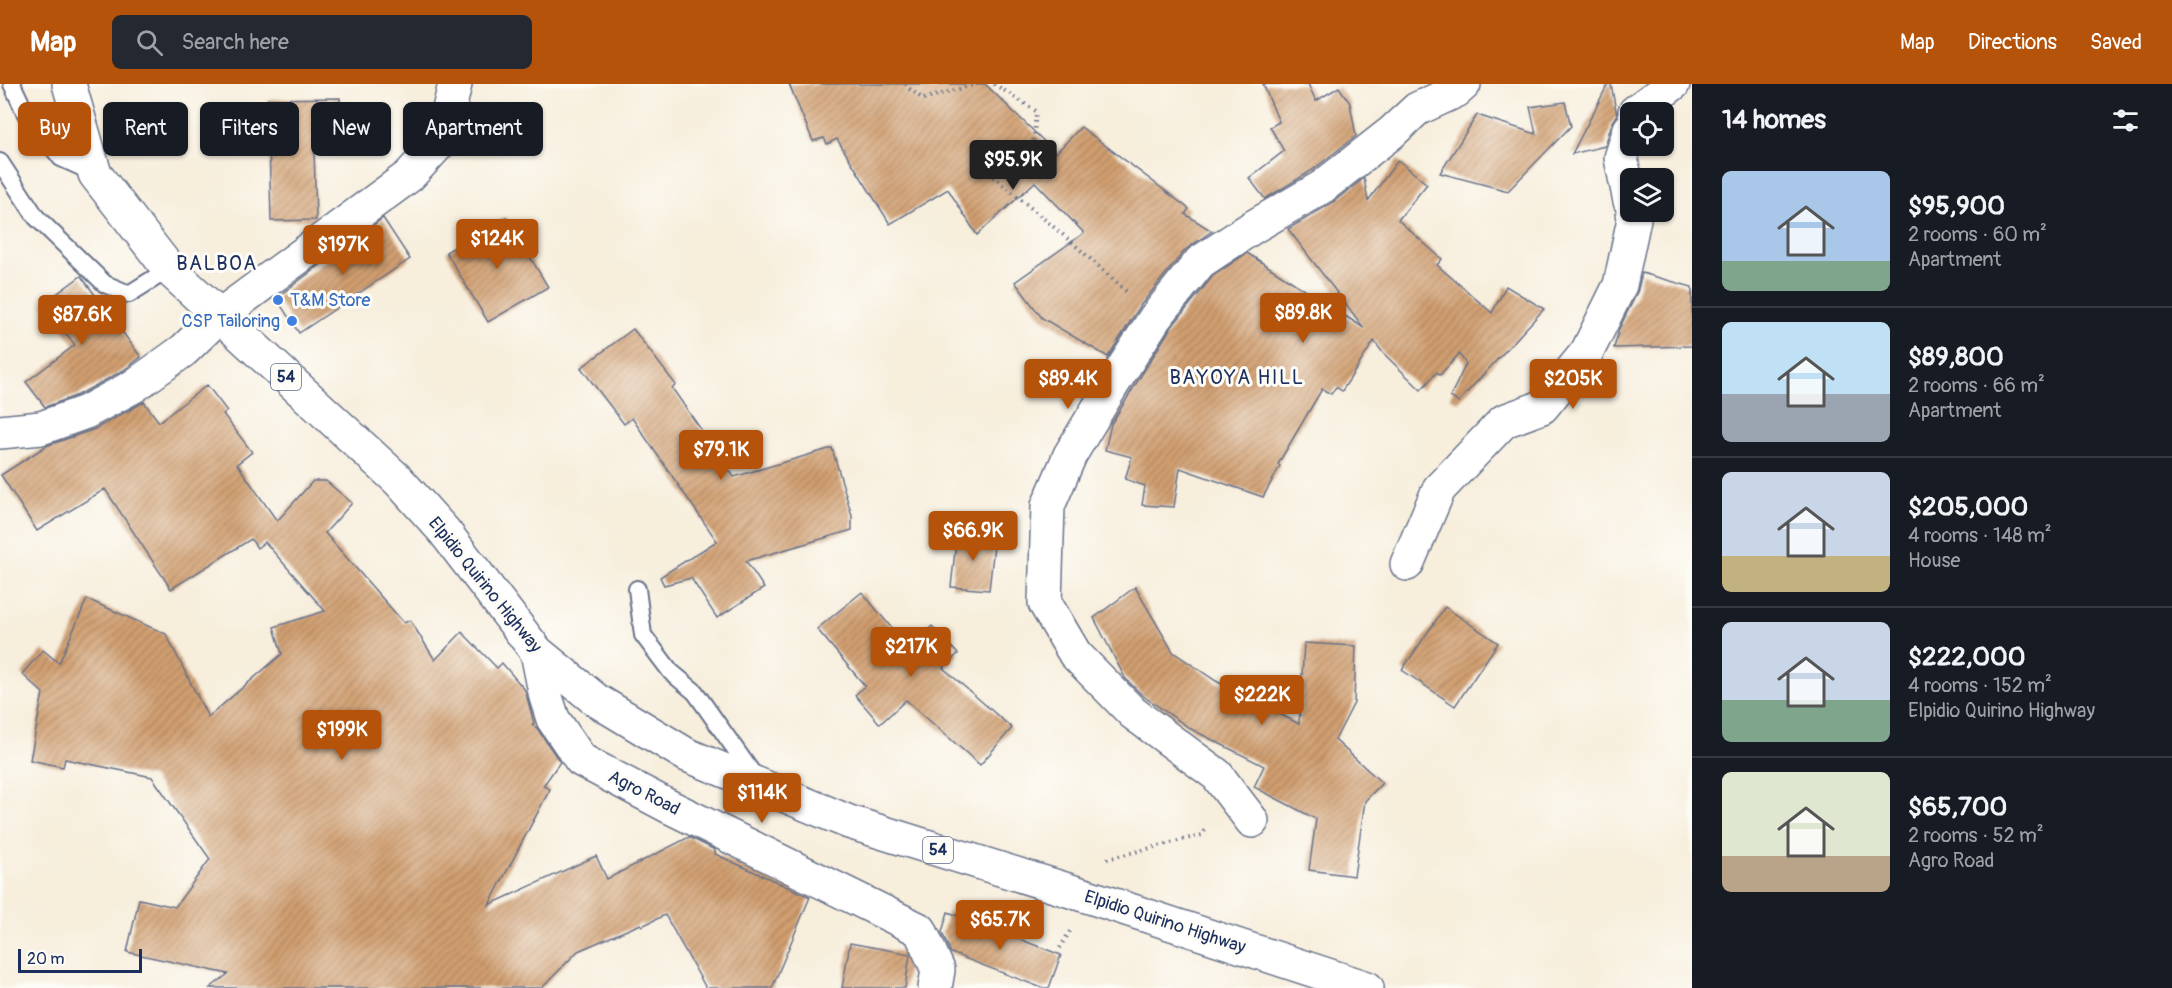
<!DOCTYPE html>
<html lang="en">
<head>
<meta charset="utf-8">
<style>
  :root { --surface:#171b24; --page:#242831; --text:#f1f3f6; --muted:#9ea1a6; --line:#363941; --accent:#b45309 }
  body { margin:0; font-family:Pangolin,sans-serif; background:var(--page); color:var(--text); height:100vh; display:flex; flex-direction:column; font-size:22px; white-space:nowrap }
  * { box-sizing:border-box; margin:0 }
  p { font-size:20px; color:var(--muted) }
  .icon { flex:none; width:33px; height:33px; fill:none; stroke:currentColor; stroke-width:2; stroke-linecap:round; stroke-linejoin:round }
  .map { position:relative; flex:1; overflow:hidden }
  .details { display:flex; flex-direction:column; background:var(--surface); width:480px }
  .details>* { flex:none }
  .guide { position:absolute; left:18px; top:18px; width:570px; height:54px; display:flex; gap:12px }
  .tools { position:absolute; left:1620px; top:18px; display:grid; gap:12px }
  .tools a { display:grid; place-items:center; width:54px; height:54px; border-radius:9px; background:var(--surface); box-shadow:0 2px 4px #0004; font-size:30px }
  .scale { position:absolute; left:18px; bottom:15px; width:124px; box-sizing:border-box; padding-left:6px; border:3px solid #1b2f5e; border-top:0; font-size:16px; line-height:21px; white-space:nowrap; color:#1b2f5e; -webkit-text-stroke:4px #fdfcf7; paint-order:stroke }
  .price { position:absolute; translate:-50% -51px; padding:0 14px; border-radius:6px; background:var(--accent); color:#fff; font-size:20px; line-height:39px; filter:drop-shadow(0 2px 3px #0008) }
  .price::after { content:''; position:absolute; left:50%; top:36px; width:18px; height:14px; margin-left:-9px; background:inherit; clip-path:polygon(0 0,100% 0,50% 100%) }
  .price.active { background:#222; color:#fff }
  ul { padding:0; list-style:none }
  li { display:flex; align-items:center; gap:18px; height:150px; padding:0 30px }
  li+li { border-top:2px solid var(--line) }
  li span { display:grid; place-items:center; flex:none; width:168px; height:120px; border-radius:9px; color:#555 }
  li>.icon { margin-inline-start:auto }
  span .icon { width:72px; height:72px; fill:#fffc; stroke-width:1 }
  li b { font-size:26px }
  h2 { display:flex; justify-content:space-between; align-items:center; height:72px; padding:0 30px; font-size:26px }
  .tag { padding:0 21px; border-radius:9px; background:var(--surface); box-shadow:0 2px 4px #0004; font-size:21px; line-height:54px }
  .tag.active { background:var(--accent); color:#fff }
  header { display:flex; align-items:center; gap:36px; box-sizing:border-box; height:84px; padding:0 30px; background:var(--accent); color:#fff }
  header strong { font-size:28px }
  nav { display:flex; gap:33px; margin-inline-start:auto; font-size:21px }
  .search { width:420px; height:54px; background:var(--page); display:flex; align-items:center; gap:15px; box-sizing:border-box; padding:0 21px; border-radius:9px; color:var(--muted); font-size:22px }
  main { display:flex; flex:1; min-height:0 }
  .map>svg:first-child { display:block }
  .building { fill:url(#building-hatch) }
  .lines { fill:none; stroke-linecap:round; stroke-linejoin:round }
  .service-casing { stroke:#68728a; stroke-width:20 }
  .minor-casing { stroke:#68728a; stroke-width:36 }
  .trunk-casing { stroke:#68728a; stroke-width:36 }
  .path { stroke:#68728a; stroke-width:4; stroke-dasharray:1.5 4.5; stroke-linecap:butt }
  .service { stroke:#fff; stroke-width:16 }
  .minor { stroke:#fff; stroke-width:33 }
  .trunk { stroke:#fff; stroke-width:33 }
  .shop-dot { fill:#3f7fe0; stroke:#fdfcf7; stroke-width:2 }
  .labels { text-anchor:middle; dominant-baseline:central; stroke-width:6; stroke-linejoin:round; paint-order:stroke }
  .shield { fill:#fdfcf7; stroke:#5f6c8c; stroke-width:1.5 }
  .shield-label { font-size:16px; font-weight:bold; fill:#1b2f5e }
  .shop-label { font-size:18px; fill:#366cbe; stroke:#fdfcf7; text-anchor:start }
  .street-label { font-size:18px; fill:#1b2f5e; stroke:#fdfcf7 }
  .neighbourhood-label { font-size:20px; letter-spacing:1.5px; fill:#1b2f5e; stroke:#fdfcf7 }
</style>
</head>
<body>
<header>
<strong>Map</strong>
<div class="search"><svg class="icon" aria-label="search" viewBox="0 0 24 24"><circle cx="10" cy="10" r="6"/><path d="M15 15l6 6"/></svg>Search here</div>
<nav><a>Map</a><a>Directions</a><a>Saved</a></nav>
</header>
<main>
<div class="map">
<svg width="1692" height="904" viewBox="0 0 1692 904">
  <defs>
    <pattern id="building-hatch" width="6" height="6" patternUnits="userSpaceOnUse" patternTransform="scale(1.5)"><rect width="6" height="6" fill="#d19f70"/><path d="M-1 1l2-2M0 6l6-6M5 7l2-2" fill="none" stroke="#a9825f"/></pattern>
  </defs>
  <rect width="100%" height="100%" fill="#fdfcf7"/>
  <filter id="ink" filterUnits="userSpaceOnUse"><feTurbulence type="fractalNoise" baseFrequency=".0167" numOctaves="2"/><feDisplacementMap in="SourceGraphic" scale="12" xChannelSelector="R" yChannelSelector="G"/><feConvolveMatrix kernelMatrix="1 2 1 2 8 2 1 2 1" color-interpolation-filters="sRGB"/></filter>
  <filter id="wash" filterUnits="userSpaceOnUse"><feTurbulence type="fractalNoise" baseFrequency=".008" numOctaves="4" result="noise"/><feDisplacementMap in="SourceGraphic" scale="24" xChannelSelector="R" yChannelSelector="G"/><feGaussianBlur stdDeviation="1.35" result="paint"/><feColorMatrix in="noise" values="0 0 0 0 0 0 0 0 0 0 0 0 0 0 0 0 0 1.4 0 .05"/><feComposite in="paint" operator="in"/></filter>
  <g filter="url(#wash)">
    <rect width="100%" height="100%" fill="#f7eedc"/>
    <g id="blocks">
      <!-- building -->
      <g class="building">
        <path d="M789,0H985L1056,69L1081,43L1189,125L1185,130L1212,147L1185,166L1140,222L1108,273L1042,234L1015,198L1084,149L1035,98L977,151L948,105L890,140L837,55L827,60L824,54L813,57Z"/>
        <path d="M1263,0H1308L1316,17L1339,3L1350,19L1356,52L1311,87L1265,115L1249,94L1284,67L1270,43L1279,38Z"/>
        <path d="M1608,0H1611L1617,32L1612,39L1605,62L1572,70Z"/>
        <path d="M340,14L342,65H314L316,136L271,137L268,15Z"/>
        <path d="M1565,18L1571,42L1508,107L1440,89L1477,31L1536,50L1530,23Z"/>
        <path d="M1398,76L1427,100L1398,136L1442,175L1437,181L1492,229L1506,202L1544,225L1458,318L1450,313L1466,280L1459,270L1440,291L1437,288L1421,306L1383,269L1374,257L1342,307L1336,303L1331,310L1322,305L1278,380L1280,382L1263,413L1180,384L1174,423L1142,421L1145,402L1125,395L1132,373L1105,366L1111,340L1170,245L1213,192L1247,169L1364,244L1288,145L1332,119L1364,94L1368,117Z"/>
        <path d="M506,133L548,203L488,238L446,168Z"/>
        <path d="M383,134L410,175L299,249L276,214Z"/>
        <path d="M1642,189L1692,203V262L1614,264L1619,245L1637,209Z"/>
        <path d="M81,192L141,273L124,286L78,311L45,323L26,298L75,261L43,220Z"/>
        <path d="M633,245L676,301L672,304L734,393L832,364L852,432V446L746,477L764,504L717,534L691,494L664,501L660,493L717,457L632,334L624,340L581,284Z"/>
        <path d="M207,301L227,327L223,330L252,368L237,380L277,437L313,397H326L352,419L325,449L404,539L410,536L435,576L462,548L497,584L502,579L525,606L534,639L532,641L537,644L560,678L543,702L550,705L489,821L596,772L607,795L689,753L715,766V770L810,813L772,904H706L665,831L642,842L641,840L578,867L542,904H210L228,890L127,868L139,815L175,823L210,775L152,693L65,675L63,683L30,676L43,609L22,590L43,566L59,579L87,515L166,550L208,633L282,570L274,543L325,527L265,458L257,464L251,455L171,505L105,405L37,447L1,391L46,362L95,345L144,318L159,338Z"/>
        <path d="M957,449L995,453L989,506L951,503Z"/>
        <path d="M1135,503L1173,568L1216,597L1299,640L1304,559L1356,562L1354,619L1335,656L1382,699L1365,717L1354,792L1309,786L1316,735L1254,703L1264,682L1191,645L1143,612L1125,594L1094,534Z"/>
        <path d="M862,508L908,564L932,542L958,570L943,584L1012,644L980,681L906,616L880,640L855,611L865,602L817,545Z"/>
        <path d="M1445,523L1498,559L1455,622L1402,586Z"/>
        <path d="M948,828L1061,871L1049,904H1042L951,869L942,848Z"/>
        <path d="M850,859L910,870L905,904H842Z"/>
      </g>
    </g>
  </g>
  <g filter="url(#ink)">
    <use href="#blocks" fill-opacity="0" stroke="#68728a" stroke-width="1.5"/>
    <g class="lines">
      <!-- service casing -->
      <g class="service-casing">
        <g id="service">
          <path d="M12,0L26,30L61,74L94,89"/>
          <path d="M0,78L36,133L105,200L129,210L169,185"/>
          <path d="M637,505L643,551L671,588L695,608L755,693"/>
        </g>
      </g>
      <!-- minor casing -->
      <g class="minor-casing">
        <g id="minor">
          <path d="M1635,28L1673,0"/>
          <path d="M1630,45L1621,74L1630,117"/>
          <path d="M0,348L41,344L86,328L134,302L184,266L219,232L409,92L442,56L455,0"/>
          <path d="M1407,480L1439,405L1504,337L1542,323L1587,268L1620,201L1634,135L1633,128"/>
          <path d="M537,568L546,613L553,635L581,676L668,722L920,846L938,886L935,904"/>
          <path d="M1252,737L1217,691L1133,629L1075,570L1045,519L1048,422L1070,371L1111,303L1155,234L1200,178L1253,143L1322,103L1391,49L1417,25L1456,7L1464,0"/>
        </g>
      </g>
      <!-- trunk casing -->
      <g class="trunk-casing">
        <path id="trunk" d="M69,0L95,90L169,185L398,396L444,447L537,568L596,616L687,671L849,738L1090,813L1367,904"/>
      </g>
      <!-- path -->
      <g class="path">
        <path d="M906,0L907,3L923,15L977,0"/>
        <path d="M994,0L1036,27L1033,62L988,88L1074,160L1128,209"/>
        <path d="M1107,775L1202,751L1207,743"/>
        <path d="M1060,864L1070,847"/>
      </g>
      <!-- service -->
      <use href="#service" class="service"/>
      <!-- minor -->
      <use href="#minor" class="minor"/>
      <!-- trunk -->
      <use href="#trunk" class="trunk"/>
    </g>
  </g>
  <!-- markers -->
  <g class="shop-dot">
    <circle cx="278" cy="216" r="6"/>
    <circle cx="292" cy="237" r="6"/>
  </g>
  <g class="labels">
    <!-- shield labels -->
    <g class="shield">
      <rect x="271" y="280" width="30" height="26" rx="4.5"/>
      <rect x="923" y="753" width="30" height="26" rx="4.5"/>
    </g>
    <g class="shield-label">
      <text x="286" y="293">54</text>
      <text x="938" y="766">54</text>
    </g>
    <!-- shop labels -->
    <g class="shop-label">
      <text x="290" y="216">T&amp;M Store</text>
      <text x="280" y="237" text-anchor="end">CSP Tailoring</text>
    </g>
    <!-- street labels -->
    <g class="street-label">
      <text transform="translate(485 501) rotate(51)">Elpidio Quirino Highway</text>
      <text transform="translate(644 709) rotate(27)">Agro Road</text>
      <text transform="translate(1165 838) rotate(18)">Elpidio Quirino Highway</text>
    </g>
    <!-- neighbourhood labels -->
    <g class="neighbourhood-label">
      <text x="217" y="179">BALBOA</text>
      <text x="1237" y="293">BAYOYA HILL</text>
    </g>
  </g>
</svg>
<div class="tools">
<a><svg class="icon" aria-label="locate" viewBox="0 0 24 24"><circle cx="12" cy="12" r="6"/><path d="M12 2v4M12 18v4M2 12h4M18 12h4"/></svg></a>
<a><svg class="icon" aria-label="layers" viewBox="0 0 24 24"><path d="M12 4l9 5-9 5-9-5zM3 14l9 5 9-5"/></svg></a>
</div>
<div class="scale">20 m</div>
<b class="price active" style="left:1013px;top:107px">$95.9K</b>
<b class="price" style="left:497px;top:186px">$124K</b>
<b class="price" style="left:343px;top:192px">$197K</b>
<b class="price" style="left:1303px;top:260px">$89.8K</b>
<b class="price" style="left:82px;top:262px">$87.6K</b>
<b class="price" style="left:1068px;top:326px">$89.4K</b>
<b class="price" style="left:1573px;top:326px">$205K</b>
<b class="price" style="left:721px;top:397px">$79.1K</b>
<b class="price" style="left:973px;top:478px">$66.9K</b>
<b class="price" style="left:911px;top:594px">$217K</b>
<b class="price" style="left:1262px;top:642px">$222K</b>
<b class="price" style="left:342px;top:677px">$199K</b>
<b class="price" style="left:762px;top:740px">$114K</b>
<b class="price" style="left:1000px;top:867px">$65.7K</b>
<div class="guide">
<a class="tag active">Buy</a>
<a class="tag">Rent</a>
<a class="tag">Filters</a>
<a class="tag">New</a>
<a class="tag">Apartment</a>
</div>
</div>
<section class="details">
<h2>14 homes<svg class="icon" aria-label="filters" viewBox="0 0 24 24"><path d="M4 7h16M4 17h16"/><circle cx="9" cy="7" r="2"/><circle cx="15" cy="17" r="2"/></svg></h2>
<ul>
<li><span style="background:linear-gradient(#a9c7e8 75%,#7fa58c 0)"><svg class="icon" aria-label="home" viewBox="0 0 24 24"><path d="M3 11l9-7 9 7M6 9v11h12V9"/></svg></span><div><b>$95,900</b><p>2 rooms · 60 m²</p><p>Apartment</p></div></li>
<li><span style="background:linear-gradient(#bfe0f5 60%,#9aa5b1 0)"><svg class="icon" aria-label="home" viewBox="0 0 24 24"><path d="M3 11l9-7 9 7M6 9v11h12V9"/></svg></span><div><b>$89,800</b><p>2 rooms · 66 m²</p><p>Apartment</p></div></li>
<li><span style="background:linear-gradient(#c9d6e8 70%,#c2b280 0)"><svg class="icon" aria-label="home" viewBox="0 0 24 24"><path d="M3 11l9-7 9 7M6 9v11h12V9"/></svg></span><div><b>$205,000</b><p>4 rooms · 148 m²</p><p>House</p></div></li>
<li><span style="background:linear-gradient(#c9d6e8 65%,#7fa58c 0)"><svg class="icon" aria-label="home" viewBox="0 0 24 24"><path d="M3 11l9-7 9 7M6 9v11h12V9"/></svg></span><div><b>$222,000</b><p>4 rooms · 152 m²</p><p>Elpidio Quirino Highway</p></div></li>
<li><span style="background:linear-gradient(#dfe7d0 70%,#b9a48a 0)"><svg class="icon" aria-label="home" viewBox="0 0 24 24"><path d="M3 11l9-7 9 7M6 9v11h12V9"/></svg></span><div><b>$65,700</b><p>2 rooms · 52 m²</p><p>Agro Road</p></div></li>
</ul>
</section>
</main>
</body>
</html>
